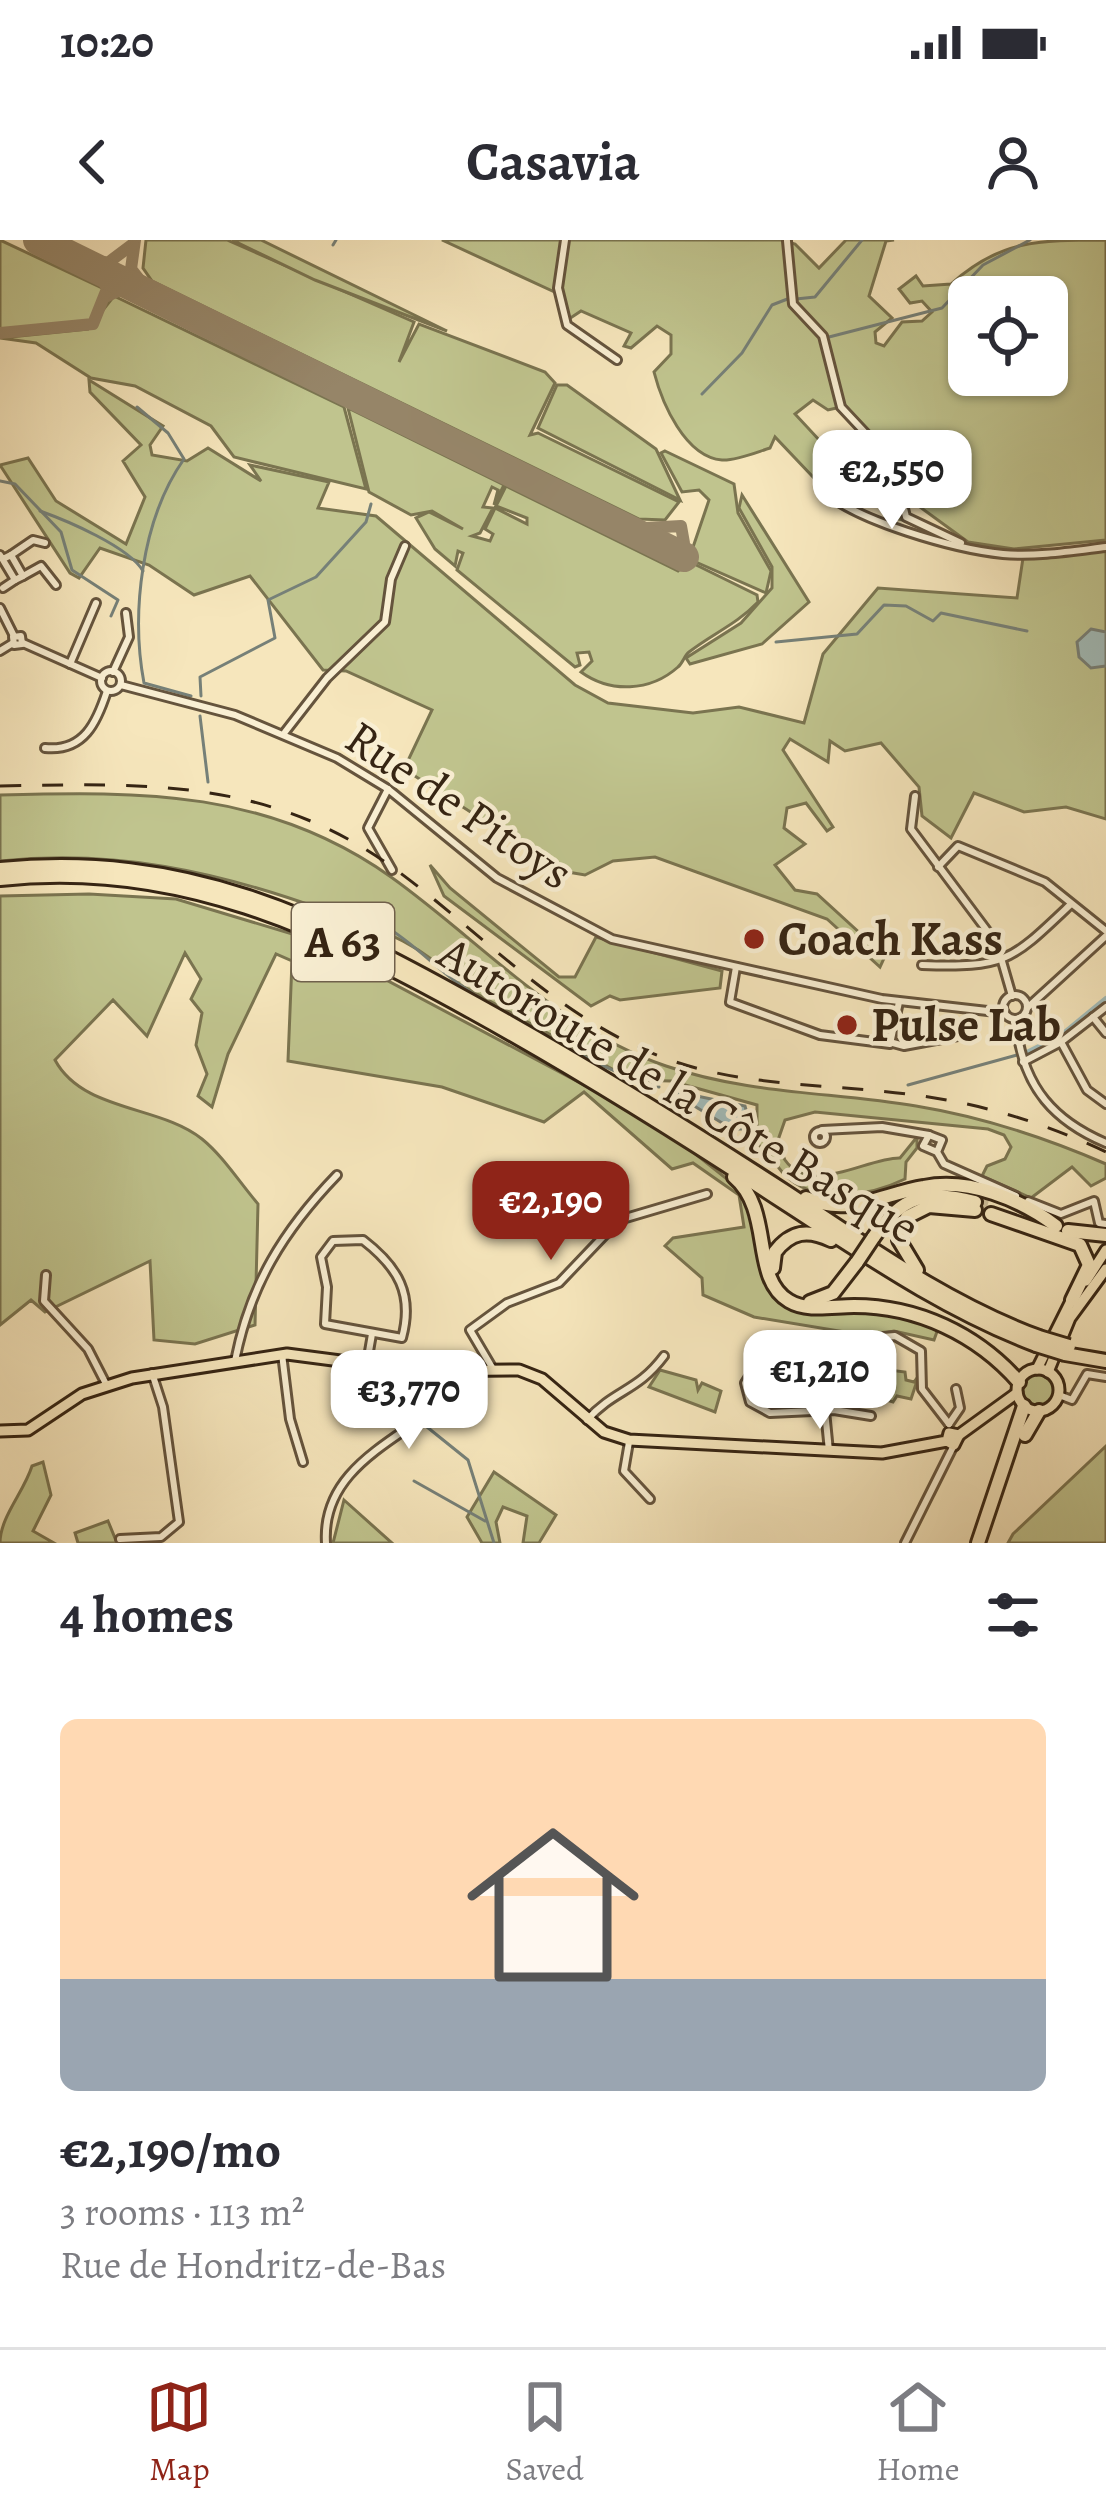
<!DOCTYPE html>
<html lang="en">
<head>
<meta charset="utf-8">
<style>
  :root { --surface:#fff; --page:#f7f7f7; --text:#2b2b33; --muted:#7c7c81; --line:#e1e1e2; --accent:#8f2418 }
  body { margin:0; font-family:Alegreya,serif; background:var(--page); color:var(--text); height:100vh; display:flex; flex-direction:column; font-size:45px; white-space:nowrap }
  * { box-sizing:border-box; margin:0 }
  p { font-size:39px; color:var(--muted) }
  .icon { flex:none; width:66px; height:66px; fill:none; stroke:currentColor; stroke-width:2; stroke-linecap:round; stroke-linejoin:round }
  .map { position:relative; height:1303px; overflow:hidden }
  .drawer { display:flex; flex-direction:column; background:var(--surface); flex:1 }
  .drawer>* { flex:none }
  .tools { position:absolute; left:948px; top:36px; display:grid; gap:24px }
  .tools a { display:grid; place-items:center; width:120px; height:120px; border-radius:18px; background:var(--surface); box-shadow:0 3px 9px #0004; font-size:60px }
  .price { position:absolute; translate:-50% -102px; padding:0 27px; border-radius:24px; background:#fff; color:#222; font-size:39px; line-height:78px; filter:drop-shadow(0 3px 6px #0008) }
  .price::after { content:''; position:absolute; left:50%; top:72px; width:36px; height:27px; margin-left:-18px; background:inherit; clip-path:polygon(0 0,100% 0,50% 100%) }
  .price.active { background:var(--accent); color:#fff }
  ul { padding:0; list-style:none }
  li { display:grid; align-content:center; gap:24px; height:636px; padding:0 60px }
  li+li { border-top:3px solid var(--line) }
  li span { display:grid; place-items:center; height:372px; border-radius:18px; color:#555 }
  li>.icon { margin-inline-start:auto }
  span .icon { width:216px; height:216px; fill:#fffc; stroke-width:1 }
  li b { font-size:51px }
  h2 { display:flex; justify-content:space-between; align-items:center; height:144px; padding:0 60px; font-size:51px }
  .status { display:flex; justify-content:space-between; align-items:center; height:84px; padding:0 60px; background:var(--surface); direction:ltr }
  .status svg { height:33px; fill:currentColor }
  header { display:flex; justify-content:space-between; align-items:center; height:156px; padding:0 60px; background:var(--surface); font-size:54px; font-weight:700 }
  .tab-bar { display:flex; justify-content:space-around; align-items:center; height:168px; border-top:3px solid var(--line); background:var(--surface); font-size:33px; color:var(--muted) }
  .tab-bar a { display:grid; justify-items:center; gap:6px }
  .tab-bar .active { color:var(--accent) }
  .map>svg:first-child { display:block }
  .green { fill:#c0c48e; stroke:#7a7450; stroke-width:3; fill-rule:evenodd }
  .water { fill:#a2bdbb; stroke:#768078; stroke-width:3 }
  .lines { fill:none; stroke-linecap:round; stroke-linejoin:round }
  .stream { stroke:#768078; stroke-width:3 }
  .canal { stroke:#a2bdbb; stroke-width:6 }
  .taxiway { stroke:#968568; stroke-width:12 }
  .runway { stroke:#968568; stroke-width:30 }
  .highway-tunnel { stroke:#cfbf9a; stroke-width:12; stroke-dasharray:12 6; stroke-linecap:butt }
  .minor-casing { stroke:#65543d; stroke-width:12 }
  .major-casing { stroke:#352413; stroke-width:15 }
  .highway-casing { stroke:#352413; stroke-width:18 }
  .minor { stroke:#f9efd3; stroke-width:6 }
  .major { stroke:#f6e6bc; stroke-width:9 }
  .highway { stroke:#f6e6bc; stroke-width:12 }
  .rail { stroke:#352413; stroke-width:3; stroke-dasharray:21 21; stroke-linecap:butt }
  .highway-bridge-casing { stroke:#352413; stroke-width:18; stroke-linecap:butt }
  .highway-bridge { stroke:#f6e6bc; stroke-width:12 }
  .poi-dot { fill:#8f2418; stroke:#f9efd3; stroke-width:4.5 }
  .labels { text-anchor:middle; dominant-baseline:central; stroke-width:9; stroke-linejoin:round; paint-order:stroke }
  .shield { fill:#f9efd3; stroke:#70614d; stroke-width:3 }
  .shield-label { font-size:45px; font-weight:bold; fill:#352413 }
  .street-label { font-size:48px; fill:#352413; stroke:#f9efd3 }
  .poi-label { font-size:48px; font-weight:bold; fill:#352413; stroke:#f9efd3; text-anchor:start }
</style>
</head>
<body>
<div class="status"><b>10:20</b><svg viewBox="0 0 49 12"><path d="M0 12V9h3v3zM5 12V6h3v6zM10 12V3h3v9zM15 12V0h3v12zM26 1h20v11H26zM47 4h2v5h-2z"/></svg></div>
<header><svg class="icon" aria-label="back" viewBox="0 0 24 24"><path d="M15 5l-7 7 7 7"/></svg>Casavia<svg class="icon" aria-label="person" viewBox="0 0 24 24"><circle cx="12" cy="8" r="4"/><path d="M4 21q1-7 8-7t8 7"/></svg></header>
<div class="map">
<svg width="1106" height="1303" viewBox="0 0 1106 1303">
  <rect width="100%" height="100%" fill="#f6e6bc"/>
  <filter id="stains"><feTurbulence type="fractalNoise" baseFrequency=".00167" numOctaves="4"/><feColorMatrix values="0 0 0 0 .2 0 0 0 0 .09 0 0 0 0 .02 0 0 0 .5 -.17"/></filter>
  <radialGradient id="worn" r=".72"><stop offset=".6" stop-color="#630" stop-opacity="0"/><stop offset="1" stop-color="#630" stop-opacity=".3"/></radialGradient>
  <!-- green -->
  <g class="green">
    <path d="M0,0L104,49L93,80L79,86L0,91Z"/>
    <path d="M146,0H227L414,82L399,122L419,84L545,132L555,143L530,195L538,193L679,262L665,280L639,279L152,41L143,28Z"/>
    <path d="M232,0H261L447,91L315,40Z"/>
    <path d="M442,0H781L795,4L819,28L846,0H894L886,1L869,56L892,78L875,92L876,103L884,106L902,82L922,81L932,72L922,61L910,63L899,49L916,36L923,46L951,44C1000,0 1037,0 1106,0V300L1014,309L968,302L909,259L919,232L915,218L926,215L881,202L841,167L828,170L813,160L795,174L834,216L814,238L775,197L770,208C757,212 736,221 722,220C685,217 662,163 654,132L671,114V95L657,86L631,108L624,106L631,93L581,71L569,79L561,55ZM969,57H1047V135H969Z"/>
    <path d="M114,56L344,167L366,249L234,217L211,186L135,146L91,138L36,103L0,98L88,89Z"/>
    <path d="M89,140L163,186L150,205L152,215L187,221L208,208L261,241L250,225L329,242L318,268L376,276L575,445L608,463L693,473L739,467L804,483L823,414L878,348L1017,358L1023,318L1106,309V579L1066,567L1024,572L974,553L951,598L922,576L919,547L881,503L845,511L830,501L828,522L790,499L783,510L833,587L827,591L806,563L787,568L784,588L805,604L775,625L795,650L817,654L885,716L880,727L827,679L655,617L613,621L585,635L562,631L404,529L432,470L346,431L323,430L250,336L194,355L149,325L100,308L79,338L70,333L0,225L28,218L56,261L126,304L145,257L123,221L141,205L90,152Z"/>
    <path d="M557,145H567L656,209L680,260L538,188Z"/>
    <path d="M348,168L504,245L494,265L498,250L492,247L483,267L493,268L480,293L472,296L490,301L493,294L485,289L495,268L527,284V278L496,266L506,246L678,331L688,321L757,355L758,362C737,384 712,394 689,412C684,416 683,423 678,427C650,452 610,453 581,432L592,421L589,412L577,413L580,425L575,427L457,330L463,313L458,311L455,326L435,309L416,278L429,272L463,289L432,271L411,275L369,252Z"/>
    <path d="M665,211L734,244L738,273L771,331L766,353L689,319L709,260L699,250L682,252L661,213Z"/>
    <path d="M897,217L913,226L902,280L891,277L900,252L886,246Z"/>
    <path d="M742,255L809,362L762,404L690,424L686,418L741,383L772,348V327L739,268Z"/>
    <path d="M0,555C142,551 269,550 391,637C482,702 557,789 666,826C748,854 831,852 916,866C983,877 1044,897 1106,924V938L1091,946L1072,927L1031,958L982,936L987,926L1005,919L1011,907L1004,895L988,889L815,872L785,880L777,903C781,908 782,915 785,920C811,957 868,917 900,918L917,897V908L906,922L905,939C870,956 814,966 783,933C773,922 771,913 757,904V865L671,841L632,840L459,744C420,701 377,689 324,670C216,631 115,609 0,621Z"/>
    <path d="M430,625L450,648L559,737H575L596,697L722,731L720,748L620,760L610,756L591,766L444,656Z"/>
    <path d="M89,654L176,659L309,699L599,853L683,904L747,955L759,1023L770,1051L791,1067L893,1075L939,1086L934,1100L894,1091L867,1096L866,1127L905,1132L906,1140L914,1142L919,1135L911,1159L897,1156L893,1162L854,1150L863,1095L754,1077L703,1055L702,1038L665,1006L673,998L744,987L739,955L693,923L672,929L584,852L544,882L442,847L288,821L292,721L276,714L228,814L212,867L198,856L207,834L196,805L202,773L191,759L201,739L185,713L147,796L113,760L55,820C83,872 160,865 202,899C223,916 240,943 258,964L255,1085L195,1104L154,1100L150,1021L45,1072L31,1060L0,1085V656Z"/>
    <path d="M660,1130L696,1140L698,1150L702,1143L721,1151L715,1172L649,1147Z"/>
    <circle cx="1038" cy="1151" r="18"/>
    <path d="M1106,1206V1303H1008L1013,1294Z"/>
    <path d="M43,1222L51,1255L33,1291L54,1303H0C0,1277 24,1252 32,1226Z"/>
    <path d="M494,1232L556,1275L539,1303H523L527,1276L503,1267L496,1282L500,1303H482L467,1277Z"/>
    <path d="M344,1260L392,1303H333Z"/>
    <path d="M108,1281L117,1303H78L75,1293Z"/>
  </g>
  <!-- water -->
  <g class="water">
    <path d="M1091,389L1106,392V426L1091,428L1079,417L1077,402Z"/>
    <path d="M668,850L745,866L749,880L742,889H732Z"/>
  </g>
  <g class="lines">
    <!-- stream -->
    <g class="stream">
      <path d="M333,5L336,0"/>
      <path d="M796,59L815,57L862,0"/>
      <path d="M829,97L942,68L983,25L1030,0"/>
      <path d="M702,154L742,113L772,65L790,58"/>
      <path d="M137,167L168,193L184,219C141,280 131,374 144,443L191,456"/>
      <path d="M0,241L15,244L61,292L72,330L118,360L111,376"/>
      <path d="M40,271C68,281 129,307 143,331"/>
      <path d="M776,402L857,394L884,365L906,366L933,381L941,373L1027,391"/>
      <path d="M201,456L200,437L275,398L268,360L316,337L366,282L371,264"/>
      <path d="M200,476L208,542"/>
      <path d="M385,686C413,703 433,725 459,744C500,774 612,836 659,847"/>
      <path d="M908,845L1017,815"/>
      <path d="M427,1187L468,1220L494,1303"/>
      <path d="M414,1241L485,1281"/>
    </g>
    <!-- canal -->
    <path class="canal" d="M1027,813L1061,796L1106,759"/>
    <!-- taxiway -->
    <g class="taxiway">
      <path d="M135,0L131,29L152,56"/>
      <path d="M88,23L109,22L133,4"/>
      <path d="M107,56L124,48L145,53"/>
      <path d="M0,93L93,84L107,49L100,32L86,23"/>
      <path d="M627,289L681,286L684,303L676,313L662,316L647,299"/>
    </g>
    <!-- runway -->
    <path class="runway" d="M38,0L684,317"/>
    <!-- highway-tunnel -->
    <path class="highway-tunnel" d="M976,962L993,967"/>
    <!-- minor casing -->
    <g class="minor-casing">
      <g id="minor">
        <path d="M565,0L558,48L567,85L617,120"/>
        <path d="M787,1L793,64L823,96L841,167L870,198L914,222L903,264L906,277L961,303"/>
        <path d="M820,248C854,281 955,309 1003,314C1036,317 1073,311 1106,307"/>
        <path d="M0,315L15,340L23,336L11,315L3,319"/>
        <path d="M11,315L33,300L45,303"/>
        <path d="M23,336L41,326L56,345"/>
        <path d="M3,348L15,340"/>
        <path d="M0,368L14,396"/>
        <path d="M21,396L22,404L14,405L13,397Z"/>
        <path d="M23,403L102,438"/>
        <path d="M0,411L13,403"/>
        <path d="M70,424L96,363"/>
        <circle cx="111" cy="441" r="10"/>
        <path d="M113,432L129,397L126,373"/>
        <path d="M121,445L235,475L337,518L388,549L497,638L612,699L882,759L1005,773"/>
        <path d="M285,492L327,438L385,382L391,339L405,306"/>
        <path d="M45,508C84,512 97,482 107,451"/>
        <path d="M388,549L368,588L392,630"/>
        <path d="M915,556L911,589L997,704L1012,756"/>
        <path d="M938,627L958,606L1045,642L1106,691"/>
        <path d="M922,725C1006,728 1011,721 1070,665"/>
        <path d="M736,727L730,762L820,795L890,804L899,762"/>
        <circle cx="1015" cy="767" r="12"/>
        <path d="M1027,768L1106,696"/>
        <path d="M1093,777L1106,793"/>
        <path d="M1017,791C1025,848 1054,881 1106,903"/>
        <path d="M1061,802L1087,850L1106,864"/>
        <path d="M893,803L904,806L963,795"/>
        <path d="M1023,822L1061,802L1106,767"/>
        <path d="M822,890L882,887L929,895"/>
        <circle cx="820" cy="897" r="6"/>
        <path d="M937,912L942,900L929,895L923,906L937,912L944,924L1016,956"/>
        <path d="M1028,961L1061,974L1094,961L1099,983L1106,984"/>
        <path d="M333,1001L363,1000C398,1027 414,1054 402,1098L325,1084L327,1047L321,1017Z"/>
        <path d="M46,1035L44,1061L88,1109L107,1146"/>
        <path d="M883,1097L895,1096L921,1111L922,1149L949,1184"/>
        <path d="M282,1114L290,1179L303,1222"/>
        <path d="M826,1119L759,1121L745,1143L750,1162L770,1173L834,1170L871,1176"/>
        <path d="M235,1121C250,1045 283,991 337,935"/>
        <path d="M367,1123L372,1094"/>
        <path d="M493,1129L470,1090L507,1063L559,1043L619,980L707,954"/>
        <path d="M1059,1155L1072,1160L1087,1134L1106,1137"/>
        <path d="M825,1171L829,1211"/>
        <path d="M587,1180C615,1149 637,1152 664,1116"/>
        <path d="M949,1184L960,1168L956,1149"/>
        <path d="M629,1202L624,1231L650,1259"/>
        <path d="M120,1299L161,1297L179,1282L163,1167L152,1133"/>
        <path d="M326,1303C320,1209 442,1190 468,1130"/>
        <path d="M905,1303L954,1205"/>
      </g>
    </g>
    <!-- major casing -->
    <g class="major-casing">
      <g id="major">
        <path d="M1086,1041L1106,1010"/>
        <path d="M1037,1129L1072,1059"/>
        <circle cx="1038" cy="1150" r="21"/>
        <path d="M1048,1132L1070,1078L1106,1029"/>
        <path d="M0,1191L28,1190L82,1154L132,1138L287,1114L417,1131L519,1130L542,1139L604,1192L629,1200L882,1213L947,1201L954,1205L959,1195L949,1193L947,1201"/>
        <path d="M959,1195L1017,1153"/>
      </g>
    </g>
    <!-- highway casing -->
    <g class="highway-casing">
      <g id="highway">
        <path d="M0,629C184,611 318,676 474,763C581,822 684,886 786,952C868,1006 947,1063 1039,1097"/>
        <path d="M0,639C177,619 322,689 472,772C579,831 681,895 783,962C865,1015 944,1070 1036,1105"/>
        <path d="M734,937C774,971 750,1038 789,1061C807,1072 833,1066 854,1066C917,1066 977,1094 1019,1142"/>
        <path d="M806,958C849,977 882,954 924,947C969,938 1020,959 1056,986"/>
        <path d="M991,974L1080,1005L1089,1025L1072,1060"/>
        <path d="M1068,991L1106,995"/>
        <path d="M873,998C902,955 925,950 975,962"/>
        <path d="M773,1028L775,1012C791,991 808,989 831,1000"/>
        <path d="M917,1030L899,1000L907,977L929,966L975,970"/>
        <path d="M810,1062L833,1053L857,1022"/>
        <path d="M1065,1114L1106,1121"/>
        <path d="M1025,1195L1039,1171"/>
        <path d="M978,1303L1024,1166"/>
      </g>
    </g>
    <!-- minor -->
    <use href="#minor" class="minor"/>
    <!-- major -->
    <use href="#major" class="major"/>
    <!-- highway -->
    <use href="#highway" class="highway"/>
    <!-- rail -->
    <path class="rail" d="M0,546C148,543 273,538 399,632C489,699 564,784 673,821C749,847 828,844 907,854C976,862 1043,882 1106,912"/>
    <!-- highway-bridge casing -->
    <g class="highway-bridge-casing">
      <g id="highway-bridge">
        <path d="M857,1022L873,998"/>
        <path d="M1039,1097L1069,1106"/>
        <path d="M1036,1105L1065,1114"/>
      </g>
    </g>
    <!-- highway-bridge -->
    <use href="#highway-bridge" class="highway-bridge"/>
  </g>
  <!-- markers -->
  <g class="poi-dot">
    <circle cx="754" cy="699" r="12"/>
    <circle cx="847" cy="785" r="12"/>
  </g>
  <g class="labels">
    <!-- shield labels -->
    <rect class="shield" x="292" y="663" width="102" height="78" rx="9"/>
    <g class="shield-label">
      <text x="343" y="702">A 63</text>
    </g>
    <!-- street labels -->
    <g class="street-label">
      <text transform="translate(459 565) rotate(34)">Rue de Pitoys</text>
      <text transform="translate(679 850) rotate(31)">Autoroute de la Côte Basque</text>
    </g>
    <!-- poi labels -->
    <g class="poi-label">
      <text x="778" y="699">Coach Kass</text>
      <text x="871" y="785">Pulse Lab</text>
    </g>
  </g>
  <rect width="100%" height="100%" filter="url(#stains)"/>
  <rect width="100%" height="100%" fill="url(#worn)"/>
</svg>
<div class="tools">
<a><svg class="icon" aria-label="locate" viewBox="0 0 24 24"><circle cx="12" cy="12" r="6"/><path d="M12 2v4M12 18v4M2 12h4M18 12h4"/></svg></a>
</div>
<b class="price" style="left:892px;top:292px">€2,550</b>
<b class="price active" style="left:551px;top:1023px">€2,190</b>
<b class="price" style="left:820px;top:1192px">€1,210</b>
<b class="price" style="left:409px;top:1212px">€3,770</b>
</div>
<section class="drawer">
<h2>4 homes<svg class="icon" aria-label="filters" viewBox="0 0 24 24"><path d="M4 7h16M4 17h16"/><circle cx="9" cy="7" r="2"/><circle cx="15" cy="17" r="2"/></svg></h2>
<ul>
<li><span style="background:linear-gradient(#ffd9b3 70%,#9aa5b1 0)"><svg class="icon" aria-label="home" viewBox="0 0 24 24"><path d="M3 11l9-7 9 7M6 9v11h12V9"/></svg></span><div><b>€2,190/mo</b><p>3 rooms · 113 m²</p><p>Rue de Hondritz-de-Bas</p></div></li>
</ul>
</section>
<nav class="tab-bar">
<a class="active"><svg class="icon" aria-label="map" viewBox="0 0 24 24"><path d="M3 6l6-2 6 2 6-2v14l-6 2-6-2-6 2zM9 4v14M15 6v14"/></svg>Map</a>
<a><svg class="icon" aria-label="saved" viewBox="0 0 24 24"><path d="M7 4h10v16l-5-4-5 4z"/></svg>Saved</a>
<a><svg class="icon" aria-label="home" viewBox="0 0 24 24"><path d="M3 11l9-7 9 7M6 9v11h12V9"/></svg>Home</a>
</nav>
</body>
</html>
